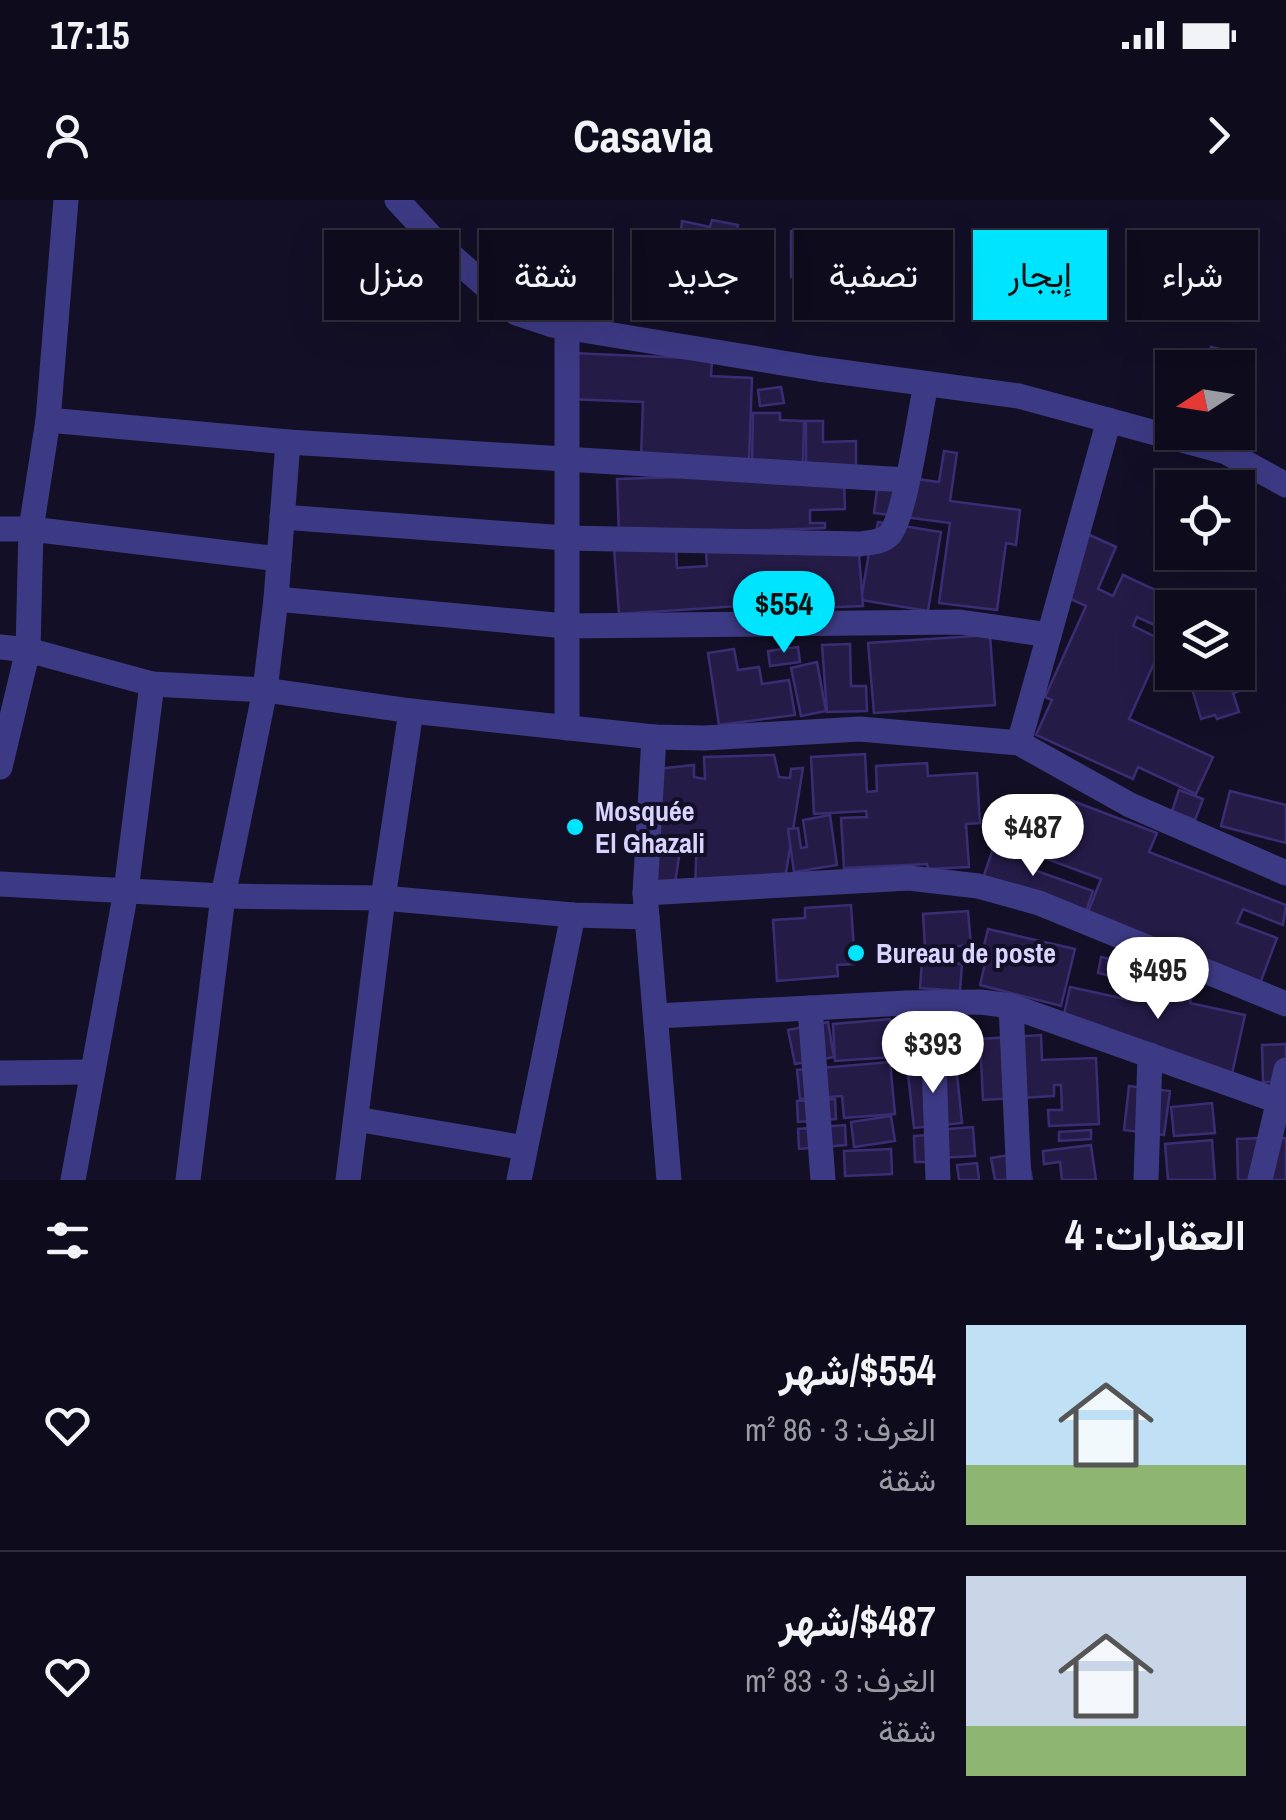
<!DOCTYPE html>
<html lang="ar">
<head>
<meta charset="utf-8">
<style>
  :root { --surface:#0e0b1c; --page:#171425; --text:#f1f3f6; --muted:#9b9ba3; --line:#2e2b3b; --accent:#00e5ff }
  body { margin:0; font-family:"Archivo Narrow",Vazirmatn,sans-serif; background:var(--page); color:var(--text); direction:rtl; height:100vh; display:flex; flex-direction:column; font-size:38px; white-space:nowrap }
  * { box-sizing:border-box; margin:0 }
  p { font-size:32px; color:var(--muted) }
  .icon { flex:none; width:55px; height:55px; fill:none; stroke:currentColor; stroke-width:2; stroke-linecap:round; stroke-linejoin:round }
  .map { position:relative; height:980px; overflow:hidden; direction:ltr }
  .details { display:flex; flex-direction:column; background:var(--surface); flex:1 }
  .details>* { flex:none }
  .banner { position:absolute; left:30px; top:30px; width:1228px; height:90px; direction:rtl; display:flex; gap:20px }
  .needle { width:65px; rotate:258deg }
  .tools { position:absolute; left:1155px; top:150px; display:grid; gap:20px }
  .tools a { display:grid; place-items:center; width:100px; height:100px; border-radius:0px; background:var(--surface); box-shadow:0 10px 40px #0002,0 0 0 2px var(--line); font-size:50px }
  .price { position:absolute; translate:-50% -85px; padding:0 22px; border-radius:35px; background:#fff; color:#222; font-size:32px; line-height:65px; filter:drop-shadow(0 2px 5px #0008) }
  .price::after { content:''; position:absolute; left:50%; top:60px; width:30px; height:22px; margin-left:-15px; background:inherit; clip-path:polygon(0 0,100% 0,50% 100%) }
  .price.selected { background:var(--accent); color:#111 }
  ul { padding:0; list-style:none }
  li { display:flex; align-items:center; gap:30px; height:250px; padding:0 40px }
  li+li { border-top:2px solid var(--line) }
  li span { display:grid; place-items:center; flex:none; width:280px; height:200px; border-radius:0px; color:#555 }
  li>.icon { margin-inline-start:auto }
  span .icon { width:120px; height:120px; fill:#fffc; stroke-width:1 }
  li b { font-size:42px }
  h2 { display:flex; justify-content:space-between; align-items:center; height:120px; padding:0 40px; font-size:42px }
  .chip { padding:0 35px; border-radius:0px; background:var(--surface); box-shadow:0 10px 40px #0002,0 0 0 2px var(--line); font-size:35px; line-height:90px }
  .chip.selected { background:var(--accent); color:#111 }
  .status { display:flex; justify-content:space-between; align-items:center; height:70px; padding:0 50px; background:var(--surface); direction:ltr }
  .status svg { height:28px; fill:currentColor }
  header { display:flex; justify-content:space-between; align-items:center; height:130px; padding:0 40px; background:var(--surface); font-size:45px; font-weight:700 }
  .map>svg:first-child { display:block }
  .building { fill:#241b47; stroke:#3b2d73; stroke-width:2.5 }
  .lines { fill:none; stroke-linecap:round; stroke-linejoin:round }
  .minor { stroke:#3d3a85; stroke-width:25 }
  .poi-dot { fill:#00e5ff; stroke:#130f26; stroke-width:4 }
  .labels { text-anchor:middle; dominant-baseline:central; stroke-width:8; stroke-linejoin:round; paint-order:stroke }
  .poi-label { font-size:28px; font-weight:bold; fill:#d9d4ff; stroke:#130f26; text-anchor:start }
</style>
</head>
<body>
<div class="status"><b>17:15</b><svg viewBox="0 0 49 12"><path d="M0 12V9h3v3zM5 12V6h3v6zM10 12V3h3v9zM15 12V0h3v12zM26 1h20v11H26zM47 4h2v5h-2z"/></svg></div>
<header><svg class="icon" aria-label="forward" viewBox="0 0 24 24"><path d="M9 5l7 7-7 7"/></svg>Casavia<svg class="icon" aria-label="person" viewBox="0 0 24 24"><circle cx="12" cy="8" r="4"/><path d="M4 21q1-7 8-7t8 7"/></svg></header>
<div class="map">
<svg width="1286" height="980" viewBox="0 0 1286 980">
  <rect width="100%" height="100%" fill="#130f26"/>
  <!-- building -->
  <g class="building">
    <path d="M712,20L738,25L729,73L682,64L687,32L681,31L682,21L710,27Z"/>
    <path d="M648,31L681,37L677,59L644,53Z"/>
    <path d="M791,31L837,32L836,78L791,77Z"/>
    <path d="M1211,147L1232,152L1228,168H1191L1195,152L1209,156Z"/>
    <path d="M570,153L712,159L711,176L752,178L749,261L641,257L643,202L568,199Z"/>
    <path d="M781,187L784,203L760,206L758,190Z"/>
    <path d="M753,213H780V220L804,221L803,262L752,263Z"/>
    <path d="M806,221H823V242L856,241V268L806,269Z"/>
    <path d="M944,251L957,253L950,301L1020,310L1016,345L1006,343L997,410L939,403L950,323L874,313L879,274L939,282Z"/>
    <path d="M711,276L844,282L845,309L810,310V323H825V328L619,335L617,279Z"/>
    <path d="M878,322L941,332L928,411L861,400L871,341H874Z"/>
    <path d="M1081,331L1116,347L1098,389L1113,396L1123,375L1194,408H1172V433L1137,417L1133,426L1164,441L1129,519L1213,557L1196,594L1138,567L1133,579L1036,535L1052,500L1045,497L1086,406L1053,391Z"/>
    <path d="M858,342L863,406L754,410V405L619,414L614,348H676L677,368L707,366L706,352Z"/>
    <path d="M990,435L995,505L874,513L868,443Z"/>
    <path d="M850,444L851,486H866L867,511L827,512L822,445Z"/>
    <path d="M798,447L800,462L770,466L768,451Z"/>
    <path d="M734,449L738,470L759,467L762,484L789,480L795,515L719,525L708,453Z"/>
    <path d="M817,462L826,511L801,516L791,468Z"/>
    <path d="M1248,468L1253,487L1233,493L1239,512L1217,519L1215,515L1201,519L1187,472H1221L1222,476Z"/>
    <path d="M865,554L867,592L877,591L876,566L927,563L928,576L977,573L980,623L966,624L969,667L928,669L927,664L844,668L841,618L867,617L866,611L814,614L811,557Z"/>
    <path d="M774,555L779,577L790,578L791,569L803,568L785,679L695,688L697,637L682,638L675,683L650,684L657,569L694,565V577L705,579L704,557Z"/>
    <path d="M1179,590L1203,599L1195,620L1172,611Z"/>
    <path d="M1230,591L1286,605V643L1221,626Z"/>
    <path d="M1057,595L1157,633L1149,652L1286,705L1283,725L1243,709L1237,723L1277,738L1255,797L1083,725L1101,679L1039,656L1053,619L1048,618Z"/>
    <path d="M1023,605L1053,612L1049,626L1020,619Z"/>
    <path d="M830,615L837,665L794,672L788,629L798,628L801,648L807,647L803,620Z"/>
    <path d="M997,637L1040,652L1034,670L1093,691L1084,717L982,681Z"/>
    <path d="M851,705L855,764L837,765L838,776L777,781L773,720L805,718V708Z"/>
    <path d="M968,711L971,745L925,749L923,714Z"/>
    <path d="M988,729L1075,749L1061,806L980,785L987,755L982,754Z"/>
    <path d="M1101,757L1195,778L1190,803L1245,815L1230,883L1061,828L1070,787L1130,800L1131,796L1169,804L1172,790L1098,773Z"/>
    <path d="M922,761L962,764L960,791L920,788Z"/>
    <path d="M890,819L893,857L835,861L833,824Z"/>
    <path d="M953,820L957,846L903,855L899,829Z"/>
    <path d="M828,822L834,857L795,864L788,830Z"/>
    <path d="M1041,835L1042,860L1096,858L1099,924L1049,926L1048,910H1062L1061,885H1054V896L983,900L980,839Z"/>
    <path d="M1286,844V882H1263L1262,845Z"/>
    <path d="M890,862L895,914L844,918L842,896L800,899L797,870Z"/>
    <path d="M937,862L939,876L957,874L962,923L914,928L907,865Z"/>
    <path d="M1129,886L1170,891L1164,935L1124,930Z"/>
    <path d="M835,899L836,919L798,922L797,901Z"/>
    <path d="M1212,903L1215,933L1174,936L1171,907Z"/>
    <path d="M891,916L895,941L854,947L851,922Z"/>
    <path d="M845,925L846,945L799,949L798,929Z"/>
    <path d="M973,927L975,956L937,958L935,930Z"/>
    <path d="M1091,930V939L1059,941V932Z"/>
    <path d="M928,935L929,962H915L914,936Z"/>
    <path d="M1258,938L1259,980H1238L1237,939Z"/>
    <path d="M1286,938V980H1264V939Z"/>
    <path d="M1212,940L1215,980H1168L1165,944Z"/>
    <path d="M1091,945L1096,980H1062L1060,962L1044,964L1043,951Z"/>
    <path d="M891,949L892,974L845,976L844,951Z"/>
    <path d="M1027,952L1032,980H995L991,958Z"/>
    <path d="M977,963L979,980H959L957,965Z"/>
  </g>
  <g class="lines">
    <!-- minor -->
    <g class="minor">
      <path d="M397,0L436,42L516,113L552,125L819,169L1019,196L1226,252L1286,285"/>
      <path d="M567,128V528"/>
      <path d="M48,220L288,242L276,399L265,490L223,696L188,980"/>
      <path d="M288,242L906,280"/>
      <path d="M282,317L565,338L860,344C870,342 881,343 889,335C905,320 920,211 926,184"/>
      <path d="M0,329H31L279,359"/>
      <path d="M276,399L566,426L960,422L1049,435"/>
      <path d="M0,447L28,450L152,484L265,490L411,511L654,537L705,538L860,529L1019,543L1130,605L1286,673"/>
      <path d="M654,537L645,693L669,980"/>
      <path d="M1019,543L1109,220"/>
      <path d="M0,567L28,450L31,329L48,220L66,0"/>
      <path d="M0,684L223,696L383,698L573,715L647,717"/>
      <path d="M645,693L909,678L978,686L1039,703L1286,804"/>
      <path d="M932,803L938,980"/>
      <path d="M1011,806L1019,980"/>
      <path d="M810,808L823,980"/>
      <path d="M656,816L906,803L981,802L1011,806L1278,901"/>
      <path d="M0,873L91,872"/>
      <path d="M356,919L525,948"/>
      <path d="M73,980L126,691L152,484"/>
      <path d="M348,980L383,698L411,511"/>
      <path d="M519,980L573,715"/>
      <path d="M1146,980L1150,855"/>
      <path d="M1260,980L1286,870"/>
    </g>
  </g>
  <!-- markers -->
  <g class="poi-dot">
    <circle cx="575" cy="627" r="10"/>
    <circle cx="856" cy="753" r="10"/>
  </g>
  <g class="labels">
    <!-- poi labels -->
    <g class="poi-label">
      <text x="595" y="611">Mosquée<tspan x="595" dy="32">El Ghazali</tspan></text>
      <text x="876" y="753">Bureau de poste</text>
    </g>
  </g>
</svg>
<div class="tools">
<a><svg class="needle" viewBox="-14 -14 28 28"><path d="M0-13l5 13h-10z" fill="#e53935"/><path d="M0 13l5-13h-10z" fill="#9b9ba3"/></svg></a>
<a><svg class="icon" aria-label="locate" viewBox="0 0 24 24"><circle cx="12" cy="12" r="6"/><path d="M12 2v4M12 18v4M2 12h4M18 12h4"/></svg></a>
<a><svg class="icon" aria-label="layers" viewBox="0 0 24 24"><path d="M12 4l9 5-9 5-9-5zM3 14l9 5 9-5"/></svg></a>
</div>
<b class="price selected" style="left:784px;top:456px">$554</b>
<b class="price" style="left:1033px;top:679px">$487</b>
<b class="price" style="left:1158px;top:822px">$495</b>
<b class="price" style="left:933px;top:896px">$393</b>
<div class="banner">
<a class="chip">شراء</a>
<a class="chip selected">إيجار</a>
<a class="chip">تصفية</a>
<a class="chip">جديد</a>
<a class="chip">شقة</a>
<a class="chip">منزل</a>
</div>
</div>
<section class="details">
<h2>العقارات: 4<svg class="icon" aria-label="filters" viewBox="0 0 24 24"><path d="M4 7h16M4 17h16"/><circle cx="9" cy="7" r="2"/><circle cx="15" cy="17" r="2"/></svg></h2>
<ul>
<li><span style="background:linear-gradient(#bfe0f5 70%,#8fb573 0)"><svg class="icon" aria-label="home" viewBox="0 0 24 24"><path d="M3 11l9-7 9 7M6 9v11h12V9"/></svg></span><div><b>$554/شهر</b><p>الغرف: 3 · 86 m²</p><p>شقة</p></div><svg class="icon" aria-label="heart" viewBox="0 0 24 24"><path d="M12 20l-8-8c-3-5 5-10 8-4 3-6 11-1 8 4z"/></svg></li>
<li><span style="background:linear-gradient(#c9d6e8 75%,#8fb573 0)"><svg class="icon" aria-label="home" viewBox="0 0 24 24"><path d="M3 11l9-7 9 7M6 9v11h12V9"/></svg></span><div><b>$487/شهر</b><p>الغرف: 3 · 83 m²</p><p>شقة</p></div><svg class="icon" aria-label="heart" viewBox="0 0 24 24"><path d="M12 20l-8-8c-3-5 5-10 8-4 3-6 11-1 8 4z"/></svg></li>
</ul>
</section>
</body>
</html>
